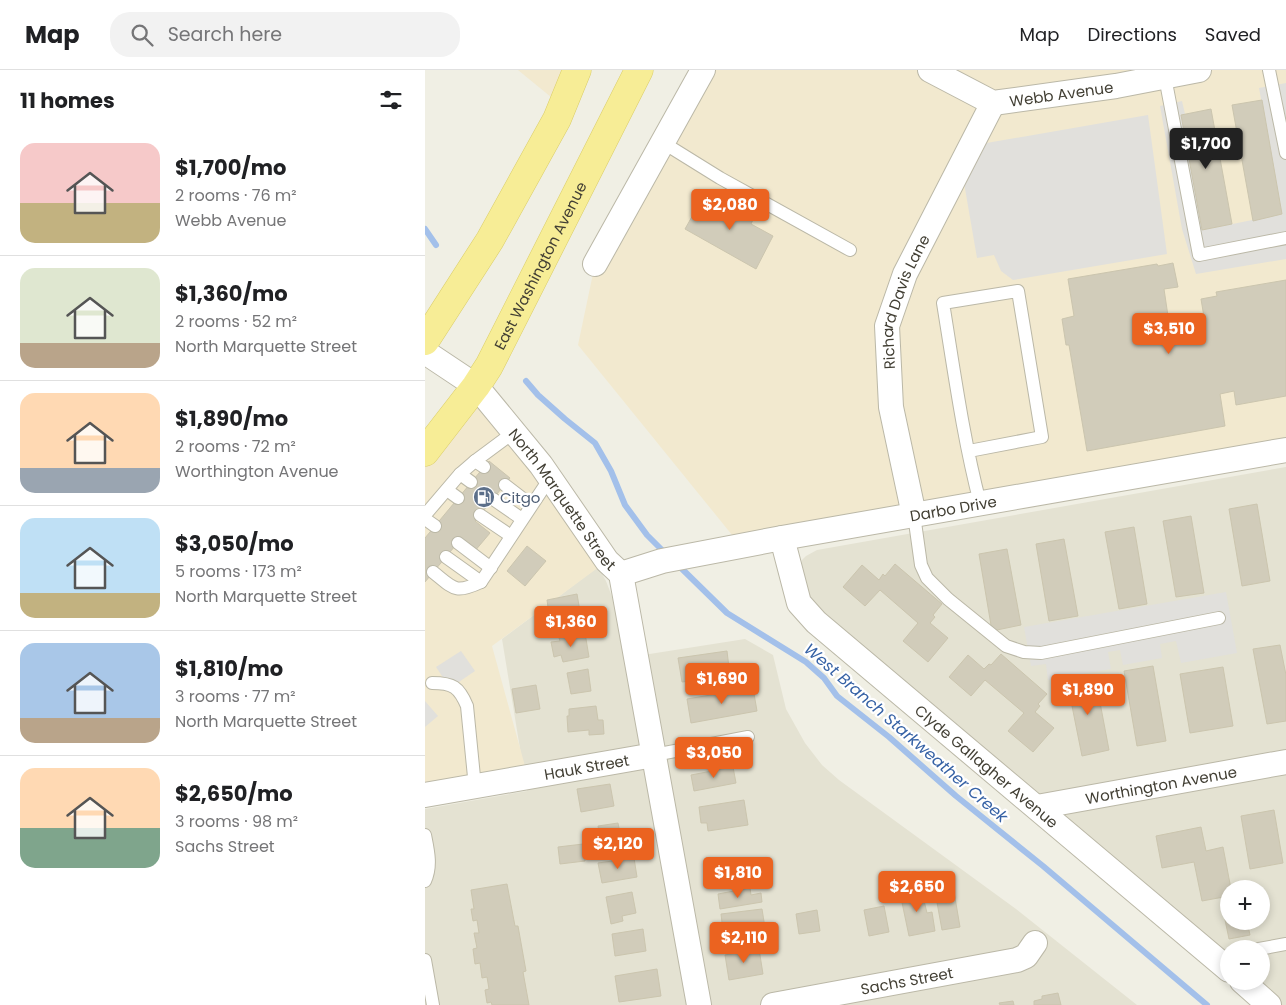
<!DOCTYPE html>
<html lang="en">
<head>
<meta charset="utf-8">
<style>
  :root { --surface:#fff; --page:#f2f2f2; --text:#202124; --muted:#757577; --line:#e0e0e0; --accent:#eb6320 }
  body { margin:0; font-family:Poppins,sans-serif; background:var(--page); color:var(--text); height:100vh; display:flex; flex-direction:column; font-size:19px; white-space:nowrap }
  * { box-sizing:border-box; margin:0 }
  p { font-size:16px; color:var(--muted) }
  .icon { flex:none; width:28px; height:28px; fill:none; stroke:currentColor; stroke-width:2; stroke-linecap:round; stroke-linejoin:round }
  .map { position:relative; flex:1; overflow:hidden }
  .sheet { display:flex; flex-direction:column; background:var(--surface); width:425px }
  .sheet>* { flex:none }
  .fabs { position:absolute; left:795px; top:810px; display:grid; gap:10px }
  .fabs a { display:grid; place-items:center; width:50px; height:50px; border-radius:50%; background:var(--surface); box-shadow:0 2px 8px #0003; font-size:25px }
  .price { position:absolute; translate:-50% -42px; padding:0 11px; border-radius:5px; background:var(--accent); color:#fff; font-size:16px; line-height:32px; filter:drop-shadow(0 1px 2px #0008) }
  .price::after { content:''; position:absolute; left:50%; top:30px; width:15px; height:11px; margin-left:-8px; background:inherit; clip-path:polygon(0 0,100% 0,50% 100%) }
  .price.active { background:#222; color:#fff }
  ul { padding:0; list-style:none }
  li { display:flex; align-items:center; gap:15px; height:125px; padding:0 20px }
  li+li { border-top:1px solid var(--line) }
  li span { display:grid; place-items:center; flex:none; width:140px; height:100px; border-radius:15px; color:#555 }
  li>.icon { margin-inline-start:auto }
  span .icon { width:60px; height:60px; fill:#fffc; stroke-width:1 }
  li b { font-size:21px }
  h2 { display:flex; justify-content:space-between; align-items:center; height:60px; padding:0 20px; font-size:21px }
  header { display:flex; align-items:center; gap:30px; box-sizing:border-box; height:70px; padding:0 25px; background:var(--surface); border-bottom:1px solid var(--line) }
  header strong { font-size:24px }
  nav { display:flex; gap:28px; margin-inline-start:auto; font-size:18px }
  .search { width:350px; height:45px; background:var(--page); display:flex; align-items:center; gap:12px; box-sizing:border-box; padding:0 18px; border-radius:20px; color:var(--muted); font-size:19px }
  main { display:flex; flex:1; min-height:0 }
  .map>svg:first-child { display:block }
  .residential { fill:#e4e2d2; fill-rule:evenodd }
  .commercial { fill:#f2e9cf }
  .parking { fill:#e1e0dc }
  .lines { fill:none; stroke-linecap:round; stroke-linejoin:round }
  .stream { stroke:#a3c0ea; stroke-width:6 }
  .building { fill:#d1ccba; stroke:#cbc5ae }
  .service-casing { stroke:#bbb8a7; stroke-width:14 }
  .minor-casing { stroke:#bbb8a7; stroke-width:26 }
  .primary-casing { stroke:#dacd68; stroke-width:29 }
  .service { stroke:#fff; stroke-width:12 }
  .minor { stroke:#fff; stroke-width:24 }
  .primary { stroke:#f7ed96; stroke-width:28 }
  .labels { text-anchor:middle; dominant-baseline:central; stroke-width:4.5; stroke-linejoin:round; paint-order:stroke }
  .street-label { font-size:15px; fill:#423f34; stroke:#fff }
  .service-label { font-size:15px; fill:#4e5e75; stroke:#fff; text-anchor:start }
  .water-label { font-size:16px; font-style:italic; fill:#3662a5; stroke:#fff }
</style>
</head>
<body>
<header>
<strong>Map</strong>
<div class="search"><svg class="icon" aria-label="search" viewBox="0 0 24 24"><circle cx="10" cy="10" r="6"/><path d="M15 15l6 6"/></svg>Search here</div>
<nav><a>Map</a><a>Directions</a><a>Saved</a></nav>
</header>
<main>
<section class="sheet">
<h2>11 homes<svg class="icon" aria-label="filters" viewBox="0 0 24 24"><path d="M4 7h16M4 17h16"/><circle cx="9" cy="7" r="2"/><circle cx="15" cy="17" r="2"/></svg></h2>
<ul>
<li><span style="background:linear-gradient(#f6c9c9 60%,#c2b280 0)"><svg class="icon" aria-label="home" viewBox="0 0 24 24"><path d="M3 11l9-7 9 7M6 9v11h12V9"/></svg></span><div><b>$1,700/mo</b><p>2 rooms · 76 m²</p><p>Webb Avenue</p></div></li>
<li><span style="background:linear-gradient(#dfe7d0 75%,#b9a48a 0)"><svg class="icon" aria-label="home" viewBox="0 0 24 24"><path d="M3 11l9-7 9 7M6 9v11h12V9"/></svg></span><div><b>$1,360/mo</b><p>2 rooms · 52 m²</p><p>North Marquette Street</p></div></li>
<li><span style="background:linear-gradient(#ffd9b3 75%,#9aa5b1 0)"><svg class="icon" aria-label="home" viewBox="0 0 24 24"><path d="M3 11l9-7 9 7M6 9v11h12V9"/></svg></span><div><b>$1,890/mo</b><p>2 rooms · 72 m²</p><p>Worthington Avenue</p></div></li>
<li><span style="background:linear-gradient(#bfe0f5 75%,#c2b280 0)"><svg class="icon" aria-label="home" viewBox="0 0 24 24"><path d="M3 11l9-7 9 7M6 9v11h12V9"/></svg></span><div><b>$3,050/mo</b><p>5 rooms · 173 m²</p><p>North Marquette Street</p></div></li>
<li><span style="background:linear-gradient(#a9c7e8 75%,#b9a48a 0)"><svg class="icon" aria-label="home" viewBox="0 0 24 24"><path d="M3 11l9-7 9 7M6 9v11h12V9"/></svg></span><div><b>$1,810/mo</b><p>3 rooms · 77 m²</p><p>North Marquette Street</p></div></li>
<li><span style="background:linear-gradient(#ffd9b3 60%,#7fa58c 0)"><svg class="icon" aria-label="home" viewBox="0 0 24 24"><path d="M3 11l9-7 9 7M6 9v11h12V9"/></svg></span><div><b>$2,650/mo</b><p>3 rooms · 98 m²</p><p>Sachs Street</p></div></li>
</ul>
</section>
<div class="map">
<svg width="861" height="935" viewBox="0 0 861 935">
  <rect width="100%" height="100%" fill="#f0efe4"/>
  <!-- residential -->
  <g class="residential">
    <path d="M861,397V935H856L829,911H836V879H804V890L389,536L380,524L376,497L377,490L381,486L392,480ZM804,819H836V851H804Z"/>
    <path d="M173,497L181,511L189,532L199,588L320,569L348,585L361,639L380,673L397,695L414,710L591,839L712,935H0V739L102,721L77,569Z"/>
  </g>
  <!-- commercial -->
  <g class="commercial">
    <path d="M93,0H152L137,36Z"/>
    <path d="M278,0H861V380L316,476L153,275L170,194Z"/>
    <path d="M51,317L182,491L67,576L103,707L0,725V382Z"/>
  </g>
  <!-- parking -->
  <g class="parking">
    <path d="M861,13V189L771,204L757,159L735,36L757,31L760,44L756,45L778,160L857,144L834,18Z"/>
    <path d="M723,45L742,184L588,210L576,201L569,185L552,188L533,78Z"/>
    <path d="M801,522L812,583L756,593L751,571L735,574L737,588L698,595L695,580L683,582L686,599L623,610L621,594L606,596L599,557Z"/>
    <path d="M36,581L50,601L25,618L11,597Z"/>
    <path d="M0,631L13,646L0,657Z"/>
  </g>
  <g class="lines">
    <!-- stream -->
    <g class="stream">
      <path d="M0,159L11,175"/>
      <path d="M101,311L113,325L140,349L170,373L186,401L200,435L222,465L241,484"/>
      <path d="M252,494L302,543L381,592L399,608L412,626L464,667L531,726L618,796L782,935"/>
    </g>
  </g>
  <!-- building -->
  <g class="building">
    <path d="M837,30L857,144L828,151L807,35Z"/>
    <path d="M786,39L807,154L777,160L756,45Z"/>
    <path d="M278,127L305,142L313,127L322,131L318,139L330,145L326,154L348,166L331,199L260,159Z"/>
    <path d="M748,193L753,217L739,219L743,246H741L743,254L779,247L776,229L792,226L791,222L861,210V326L811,335L809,321L795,324L800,356L662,381L644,275H641L637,249L649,246L643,209L732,194L733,196Z"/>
    <path d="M64,391L85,408L50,451L65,463L49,482L35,470L0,512V468Z"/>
    <path d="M832,434L845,511L817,516L804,439Z"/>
    <path d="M766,446L779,523L751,527L738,451Z"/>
    <path d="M709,457L722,534L694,539L680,462Z"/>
    <path d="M639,469L653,546L624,551L611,474Z"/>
    <path d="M102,476L121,491L100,516L82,501Z"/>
    <path d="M582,479L596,555L567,561L554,484Z"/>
    <path d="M470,494L517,534L508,545L510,547L505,553L523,568L503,592L478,571L493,553L455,520L440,536L418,517L437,495L454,510L458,504L460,506Z"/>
    <path d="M152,524L157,553L126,558L122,530Z"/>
    <path d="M160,563L164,587L138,592L136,585L129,587L126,572L135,571L134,568Z"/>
    <path d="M855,575L861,605V651L842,654L828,579Z"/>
    <path d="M302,581L305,606L257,612L253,588Z"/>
    <path d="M576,584L622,624L613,634L615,636L610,642L629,658L608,682L583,661L599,643L560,610L546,626L524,607L543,585L559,599L564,594L566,595Z"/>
    <path d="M728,596L741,671L712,676L699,601Z"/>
    <path d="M798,597L808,656L765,663L755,604Z"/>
    <path d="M163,599L166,621L146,624L142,603Z"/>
    <path d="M670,606L684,680L657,686L642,611Z"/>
    <path d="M111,615L115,639L91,643L87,619Z"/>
    <path d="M328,618L332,641L266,653L262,629Z"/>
    <path d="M171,636L173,650H178L179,664L164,665V660L143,662L142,646H144V639Z"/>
    <path d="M308,697L311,713L269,721L266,705Z"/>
    <path d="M185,714L189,736L156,742L152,719Z"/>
    <path d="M319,730L323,755L283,761L282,753H276L274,737Z"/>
    <path d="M849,740L858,793L825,799L816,746Z"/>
    <path d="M193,753L198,778L178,782L173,756Z"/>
    <path d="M776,757L781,781L798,777L806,819H804V826L777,831L769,792L737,798L731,766Z"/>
    <path d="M158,774L160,791L135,794L133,777Z"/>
    <path d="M209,788L212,807L177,813L173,793Z"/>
    <path d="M527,810L535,857L517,860L511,827H515L512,813Z"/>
    <path d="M82,814L90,856H93L101,901L98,902L104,935H67L66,932L62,933L60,920L64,919L62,907L57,908L55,893L50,894L48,879L52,878L49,863H54L52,850L48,851L46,839H49L46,820Z"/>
    <path d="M325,818L326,825L336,823L337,832L295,839L293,824Z"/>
    <path d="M496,818L502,843L507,842L510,861L484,866L475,823Z"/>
    <path d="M207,822L211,843L197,846L198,851L186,854L181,827Z"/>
    <path d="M459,836L464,862L444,866L439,840Z"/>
    <path d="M337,839L341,864L299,869L296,844Z"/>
    <path d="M392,840L395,861L374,864L371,844Z"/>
    <path d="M804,844V851H822L825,865L804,869L799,845Z"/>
    <path d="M218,859L221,881L190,886L187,864Z"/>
    <path d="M334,879L338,904L304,910L300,885Z"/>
    <path d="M232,899L236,926L194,932L190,906Z"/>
    <path d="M633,923L636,935H609V931L617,929V926Z"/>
    <path d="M588,931L589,935H575L574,933Z"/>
  </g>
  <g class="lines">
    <!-- service casing -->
    <g class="service-casing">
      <g id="service">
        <path d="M844,0L861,83"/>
        <path d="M740,7L774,185L861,168"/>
        <path d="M237,72L295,108L425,180"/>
        <path d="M544,381L617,367L593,221L518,233C529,300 538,368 555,433"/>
        <path d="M50,391L89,362"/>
        <path d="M35,404L46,412"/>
        <path d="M80,415L106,435"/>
        <path d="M22,420L33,428"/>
        <path d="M68,429L97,449"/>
        <path d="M0,445L35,404L50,391L59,397"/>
        <path d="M55,445L86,466"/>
        <path d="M489,445L496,495L502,508L523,529L581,576L599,582L616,583L794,548"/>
        <path d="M0,449L10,456"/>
        <path d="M33,473L66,498"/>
        <path d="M21,487L56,512"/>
        <path d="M8,502C29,519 30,524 56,512L125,408"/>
        <path d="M7,613C28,613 34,617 42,636L50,717"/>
        <path d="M229,685L323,667"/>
        <path d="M0,765C3,780 7,796 0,811"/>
        <path d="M834,879L861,874"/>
        <path d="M0,890L8,935"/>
      </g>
    </g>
    <!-- minor casing -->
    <g class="minor-casing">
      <g id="minor">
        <path id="s1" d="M505,0L568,33L691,16L774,0"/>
        <path d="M170,194L278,0"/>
        <path id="s2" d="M0,282L51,316L116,395L182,491L196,504L274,935"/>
        <path id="s3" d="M489,445L466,337L462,256L480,204L568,33"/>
        <path id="s4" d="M357,468L374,533L391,552L804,900"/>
        <path id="s5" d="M196,504L237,491L357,468L861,380"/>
        <path id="s6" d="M0,725L229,685"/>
        <path id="s7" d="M612,737L861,692"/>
        <path d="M817,911L844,935"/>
        <path id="s8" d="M348,935L592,890L601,886L610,873"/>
      </g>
    </g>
    <!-- primary casing -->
    <g class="primary-casing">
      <g id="primary">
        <path d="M0,271L65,170L132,49L152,0"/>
        <path id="s9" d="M0,382L51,316L64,296L214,0"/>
      </g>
    </g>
    <!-- service -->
    <use href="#service" class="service"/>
    <!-- minor -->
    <use href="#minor" class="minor"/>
    <!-- primary -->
    <use href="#primary" class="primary"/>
  </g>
  <!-- icons -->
  <defs>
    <g id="fuel-disc" transform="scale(1.125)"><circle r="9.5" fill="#5c6f8a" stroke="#fff"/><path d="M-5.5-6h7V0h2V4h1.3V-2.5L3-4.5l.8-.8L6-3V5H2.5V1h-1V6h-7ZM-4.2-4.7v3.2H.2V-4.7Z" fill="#fff"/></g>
  </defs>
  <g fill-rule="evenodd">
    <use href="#fuel-disc" x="59" y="427"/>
  </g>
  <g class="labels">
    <!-- street labels -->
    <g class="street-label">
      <text stroke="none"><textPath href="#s1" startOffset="140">Webb Avenue</textPath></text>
      <text stroke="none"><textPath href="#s9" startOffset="220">East Washington Avenue</textPath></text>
      <text stroke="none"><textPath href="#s3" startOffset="219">Richard Davis Lane</textPath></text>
      <text stroke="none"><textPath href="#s2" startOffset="204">North Marquette Street</textPath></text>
      <text stroke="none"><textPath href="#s5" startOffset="339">Darbo Drive</textPath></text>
      <text stroke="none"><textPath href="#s4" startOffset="316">Clyde Gallagher Avenue</textPath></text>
      <text stroke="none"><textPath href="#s6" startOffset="164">Hauk Street</textPath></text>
      <text stroke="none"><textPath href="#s7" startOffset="126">Worthington Avenue</textPath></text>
      <text stroke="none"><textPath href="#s8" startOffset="136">Sachs Street</textPath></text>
    </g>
    <!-- service labels -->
    <g class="service-label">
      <text x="75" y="427">Citgo</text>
    </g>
    <!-- water labels -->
    <g class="water-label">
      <text transform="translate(481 663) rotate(41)">West Branch Starkweather Creek</text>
    </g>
  </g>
</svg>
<div class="fabs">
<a>+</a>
<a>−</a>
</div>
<b class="price active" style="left:781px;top:100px">$1,700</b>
<b class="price" style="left:305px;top:161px">$2,080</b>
<b class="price" style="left:744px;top:285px">$3,510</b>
<b class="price" style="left:146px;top:578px">$1,360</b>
<b class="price" style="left:297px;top:635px">$1,690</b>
<b class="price" style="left:663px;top:646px">$1,890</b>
<b class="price" style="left:289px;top:709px">$3,050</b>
<b class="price" style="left:193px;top:800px">$2,120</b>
<b class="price" style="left:313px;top:829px">$1,810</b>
<b class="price" style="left:492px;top:843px">$2,650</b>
<b class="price" style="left:319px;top:894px">$2,110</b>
</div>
</main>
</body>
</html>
